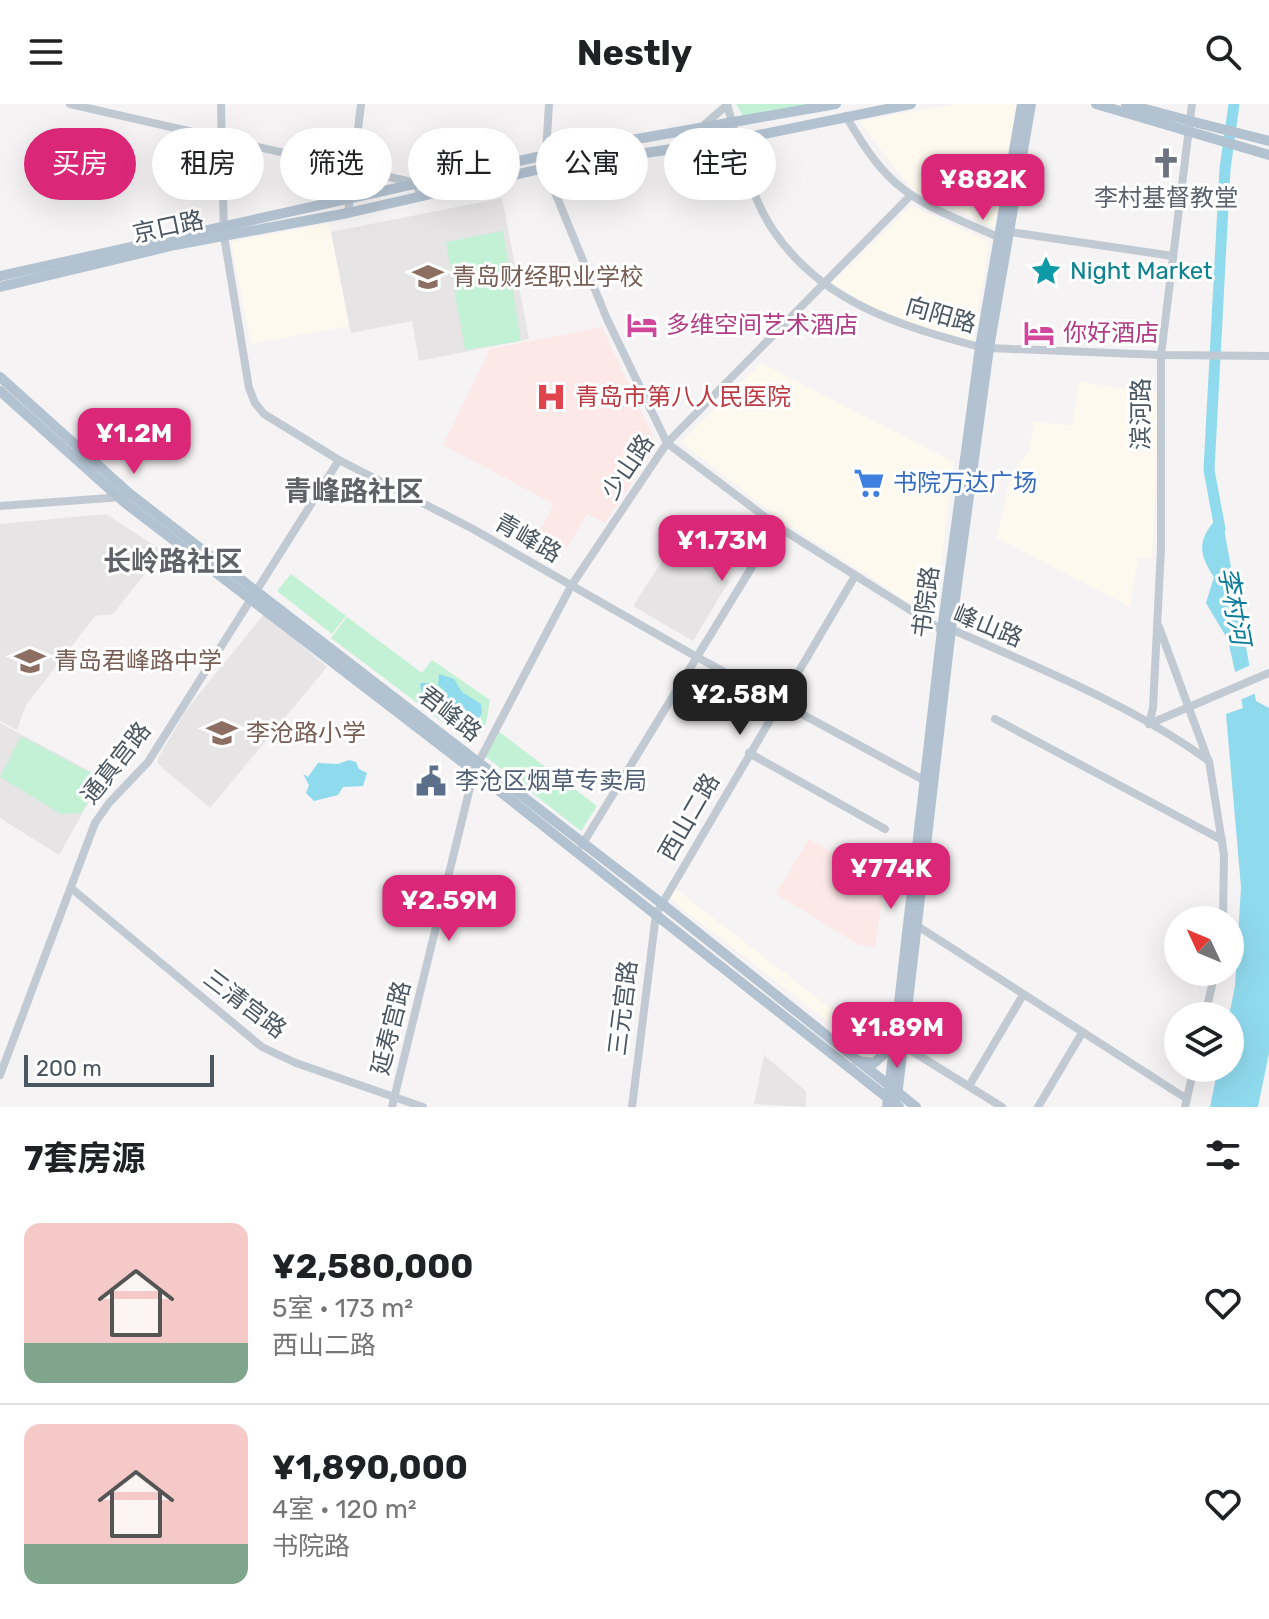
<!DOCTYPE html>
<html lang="zh">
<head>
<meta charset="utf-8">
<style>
  :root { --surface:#fff; --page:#f6f6f6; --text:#202124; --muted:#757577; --line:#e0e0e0; --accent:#db2777 }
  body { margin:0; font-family:Rubik,"Noto Sans SC",sans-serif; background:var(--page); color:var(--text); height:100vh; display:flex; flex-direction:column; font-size:30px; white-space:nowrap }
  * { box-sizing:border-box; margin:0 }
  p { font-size:26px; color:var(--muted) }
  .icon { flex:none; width:44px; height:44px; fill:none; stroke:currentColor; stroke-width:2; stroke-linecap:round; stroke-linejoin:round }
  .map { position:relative; height:1003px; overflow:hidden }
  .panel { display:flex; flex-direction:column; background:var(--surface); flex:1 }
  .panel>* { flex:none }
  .banner { position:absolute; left:24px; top:24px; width:800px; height:72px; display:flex; gap:16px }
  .needle { width:52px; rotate:314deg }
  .tools { position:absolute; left:1164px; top:802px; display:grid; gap:16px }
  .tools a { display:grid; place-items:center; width:80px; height:80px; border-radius:50%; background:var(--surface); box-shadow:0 8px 32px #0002; font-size:40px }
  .scale { position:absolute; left:24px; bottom:20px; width:190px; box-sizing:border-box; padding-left:8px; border:4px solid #4a5661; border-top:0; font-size:22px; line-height:28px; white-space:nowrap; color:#4a5661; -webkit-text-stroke:6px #fff; paint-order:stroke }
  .price { position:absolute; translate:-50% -68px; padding:0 18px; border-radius:16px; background:var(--accent); color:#fff; font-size:26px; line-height:52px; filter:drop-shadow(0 2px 4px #0008) }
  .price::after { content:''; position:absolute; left:50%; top:48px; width:24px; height:18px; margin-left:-12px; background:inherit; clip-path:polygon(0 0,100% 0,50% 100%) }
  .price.current { background:#222; color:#fff }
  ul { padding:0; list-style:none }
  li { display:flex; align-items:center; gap:24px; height:200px; padding:0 24px }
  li+li { border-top:2px solid var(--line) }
  li span { display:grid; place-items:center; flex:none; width:224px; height:160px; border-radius:16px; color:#555 }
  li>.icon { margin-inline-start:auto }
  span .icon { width:96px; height:96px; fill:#fffc; stroke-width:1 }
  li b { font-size:34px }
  h2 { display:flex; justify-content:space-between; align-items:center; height:96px; padding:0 24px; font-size:34px }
  .pill { padding:0 28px; border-radius:36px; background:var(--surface); box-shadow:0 8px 32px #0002; font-size:28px; line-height:72px }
  .pill.current { background:var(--accent); color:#fff }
  header { display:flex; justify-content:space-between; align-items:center; height:104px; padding:0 24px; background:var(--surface); font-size:36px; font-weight:700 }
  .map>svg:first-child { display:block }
  .commercial { fill:#fdf9ef }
  .education { fill:#e6e4e5 }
  .medical { fill:#fce8e6 }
  .green { fill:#c3f1d5 }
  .water { fill:#90daee }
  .pier { fill:#f5f3f3 }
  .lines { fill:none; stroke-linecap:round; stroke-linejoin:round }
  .river { stroke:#90daee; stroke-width:11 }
  .minor { stroke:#c1cad2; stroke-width:8 }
  .major { stroke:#b3c2d1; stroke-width:10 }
  .major-bridge { stroke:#b3c2d1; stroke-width:10 }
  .labels { text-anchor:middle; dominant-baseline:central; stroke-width:6; stroke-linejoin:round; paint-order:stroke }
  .worship-label { font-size:24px; fill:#5b616d; stroke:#fff }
  .street-label { font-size:24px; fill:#4a5661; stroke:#fff }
  .culture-label { font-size:24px; fill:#0d838f; stroke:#fff; text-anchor:start }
  .education-label { font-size:24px; fill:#785e54; stroke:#fff; text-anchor:start }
  .hotel-label { font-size:24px; fill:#b23c85; stroke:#fff; text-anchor:start }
  .health-label { font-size:24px; fill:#be3a42; stroke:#fff; text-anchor:start }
  .shop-label { font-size:24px; fill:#366cbe; stroke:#fff; text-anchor:start }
  .service-label { font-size:24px; fill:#4e5e75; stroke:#fff; text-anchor:start }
  .water-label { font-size:26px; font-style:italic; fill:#0c7c9b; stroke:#fff }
  .quarter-label { font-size:28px; font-weight:bold; fill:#5f6368; stroke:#fff }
</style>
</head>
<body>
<header><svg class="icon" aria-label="menu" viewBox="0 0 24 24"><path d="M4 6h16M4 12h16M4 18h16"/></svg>Nestly<svg class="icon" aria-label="search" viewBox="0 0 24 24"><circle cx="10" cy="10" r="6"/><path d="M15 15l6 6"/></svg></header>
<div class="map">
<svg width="1269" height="1003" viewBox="0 0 1269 1003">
  <rect width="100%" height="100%" fill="#f5f3f3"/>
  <!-- commercial -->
  <g class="commercial">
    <path d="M956,0H1019L994,124L912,86L859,17Z"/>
    <path d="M911,101L990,138L972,243L889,214L831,179Z"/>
    <path d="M329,119L349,222L251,240L231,138Z"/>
    <path d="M761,259L954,358L934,514L780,415L681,338Z"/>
    <path d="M1079,278L1159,289L1152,455L1138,454L1130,503L997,434L1009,379L1029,346L1034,318L1072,321Z"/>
    <path d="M676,785L878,941L871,951L670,795Z"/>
  </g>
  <!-- education -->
  <g class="education">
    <path d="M502,94L529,235L419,257L412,217L351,229L331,128Z"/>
    <path d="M106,410L163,447L113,510L95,512L26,601L17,626L0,617V420Z"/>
    <path d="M673,440L729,477L693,537L633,502Z"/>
    <path d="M264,510L327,563L210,704L158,660V654L187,605Z"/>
    <path d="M0,619L97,671L100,678L59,751L0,714Z"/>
    <path d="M764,951L806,987V1003L754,1000Z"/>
  </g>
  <!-- medical -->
  <g class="medical">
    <path d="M602,223L657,341L605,419L587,410L567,444L539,428L554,400L443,341L490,245Z"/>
    <path d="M809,735L836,750L833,754L861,772L885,777L875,843L859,841L776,790Z"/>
  </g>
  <!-- green -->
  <g class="green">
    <path d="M736,0H811L743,12Z"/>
    <path d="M503,127L521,237L465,246L446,138Z"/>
    <path d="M291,470L346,512L332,530L277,487Z"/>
    <path d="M347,513L422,569L432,556L490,596L486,619L473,641L331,534Z"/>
    <path d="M498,627L597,702L581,727L485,652Z"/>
    <path d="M21,632L96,672L99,679L81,709L61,710L0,673Z"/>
  </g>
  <!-- water -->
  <g class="water">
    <path d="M1221,409L1256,597L1269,604V949L1258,1003H1210L1218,964H1230L1229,912L1235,882L1241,783L1226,610L1243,604L1228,536L1206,499L1214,473C1195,445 1200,433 1221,409Z"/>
    <path d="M439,570L454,575L462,588L481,600L482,609L471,629L454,622L443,605L421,586L420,579H429L441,595L447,596V589L438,581Z"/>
    <path d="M349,656L356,658L359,665L367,669L363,682L343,683L338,691L314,697L306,689L309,681L303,670L308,673L318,659L338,660Z"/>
  </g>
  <!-- pier -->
  <path class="pier" d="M1253,560L1258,588L1238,597L1231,570Z"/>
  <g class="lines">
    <!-- river -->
    <path class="river" d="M1220,425L1209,366L1225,65L1234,0"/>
    <!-- minor -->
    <g class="minor">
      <path d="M70,0L416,79L421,93"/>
      <path d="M221,0L224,132L249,284L255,299L264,310L339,356L473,425L695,552L927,678"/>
      <path d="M549,0L545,64L607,215L667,339L777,422L942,526L951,525C1038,564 1132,601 1209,657L1224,751L1223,816"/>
      <path d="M727,0C738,40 749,90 773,126C821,198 900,222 980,243"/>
      <path d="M846,12C892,93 917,97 998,133"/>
      <path d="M703,22L727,1"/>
      <path d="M348,109L361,0"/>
      <path d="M1010,128L1173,152"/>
      <path d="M989,244L1161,251L1269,252"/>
      <path d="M0,402L123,393"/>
      <path d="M1159,523L1208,656"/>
      <path d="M995,615L1222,736"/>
      <path d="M1149,620L1153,604L1161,444V251L1192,0"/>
      <path d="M1149,620L1269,569"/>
      <path d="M749,649L885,725"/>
      <path d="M582,741L777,422"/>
      <path d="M71,784L262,943L296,959L423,1003"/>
      <path d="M916,821L1187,995"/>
      <path d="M1205,912L1215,868"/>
      <path d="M902,941L1002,1003"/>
      <path d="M0,971L95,719L109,699L148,658L339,356"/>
      <path d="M969,982L1023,891"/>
      <path d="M392,1003L474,667L571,482L667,339L909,93"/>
      <path d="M632,1003L656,810L855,472"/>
      <path d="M1038,1003L1082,929"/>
      <path d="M1185,1003L1194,964"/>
    </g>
    <!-- major -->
    <g class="major">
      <path d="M1096,0L1269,51"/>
      <path d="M1126,0L1198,19"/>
      <path d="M0,172L546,51L836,0"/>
      <path d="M0,183L175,141L348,109L545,64L739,35L911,0"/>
      <path d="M0,273L130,390L661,799L916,1003"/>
      <path d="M0,287L124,398L474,667L899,1003"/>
      <path d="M857,957L874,959L891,944"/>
      <path d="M897,993L951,525L989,244L1031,0"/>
      <path d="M887,1003L942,526L980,243L1022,0"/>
    </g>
    <!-- major-bridge -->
    <path class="major-bridge" d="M1198,19L1269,37"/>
  </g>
  <!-- icons -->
  <defs>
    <g id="church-bare" transform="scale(2.4)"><path d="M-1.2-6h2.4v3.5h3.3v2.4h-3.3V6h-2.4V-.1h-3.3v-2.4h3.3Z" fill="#6b7280" stroke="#fff" stroke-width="2.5" paint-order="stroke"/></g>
    <g id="sight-bare" transform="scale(2.4)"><path d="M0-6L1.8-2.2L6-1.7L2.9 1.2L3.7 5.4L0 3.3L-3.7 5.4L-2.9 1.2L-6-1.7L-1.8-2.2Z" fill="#0f9aa8" stroke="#fff" stroke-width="2.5" paint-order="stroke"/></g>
    <g id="school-bare" transform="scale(2.4)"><path d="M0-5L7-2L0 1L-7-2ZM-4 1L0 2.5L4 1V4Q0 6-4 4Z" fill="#8d6e63" stroke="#fff" stroke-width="2.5" paint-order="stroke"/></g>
    <g id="hotel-bare" transform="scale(2.4)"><path d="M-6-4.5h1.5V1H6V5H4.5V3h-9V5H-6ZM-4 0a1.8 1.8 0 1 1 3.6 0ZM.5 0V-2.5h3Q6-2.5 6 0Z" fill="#d1479c" stroke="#fff" stroke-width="2.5" paint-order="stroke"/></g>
    <g id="hospital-bare" transform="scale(2.4)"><path d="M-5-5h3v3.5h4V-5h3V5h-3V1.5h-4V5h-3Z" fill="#e0444e" stroke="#fff" stroke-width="2.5" paint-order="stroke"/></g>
    <g id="supermarket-bare" transform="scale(2.4)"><path d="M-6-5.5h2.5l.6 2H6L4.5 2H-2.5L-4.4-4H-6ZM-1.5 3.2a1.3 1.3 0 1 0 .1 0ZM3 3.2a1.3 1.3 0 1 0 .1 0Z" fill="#3f7fe0" stroke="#fff" stroke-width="2.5" paint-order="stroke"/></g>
    <g id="civic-bare" transform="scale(2.4)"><path d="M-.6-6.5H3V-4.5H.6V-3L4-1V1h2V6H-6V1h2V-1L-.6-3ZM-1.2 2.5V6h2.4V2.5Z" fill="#5c6f8a" stroke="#fff" stroke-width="2.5" paint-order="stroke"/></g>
  </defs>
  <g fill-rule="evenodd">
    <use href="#church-bare" x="1166" y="59"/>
    <use href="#sight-bare" x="1046" y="167"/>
    <use href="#school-bare" x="428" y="173"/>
    <use href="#hotel-bare" x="642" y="221"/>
    <use href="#hotel-bare" x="1039" y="229"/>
    <use href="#hospital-bare" x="551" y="293"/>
    <use href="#supermarket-bare" x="869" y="379"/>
    <use href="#school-bare" x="30" y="557"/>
    <use href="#school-bare" x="222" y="629"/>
    <use href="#civic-bare" x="431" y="677"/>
  </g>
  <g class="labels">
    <!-- worship labels -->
    <g class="worship-label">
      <text x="1166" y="94">李村基督教堂</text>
    </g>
    <!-- street labels -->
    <g class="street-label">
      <text transform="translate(168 123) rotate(-12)">京口路</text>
      <text transform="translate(941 211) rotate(16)">向阳路</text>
      <text transform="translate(1141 310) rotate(-90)">滨河路</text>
      <text transform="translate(628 363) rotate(-56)">少山路</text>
      <text transform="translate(528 434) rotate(30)">青峰路</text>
      <text transform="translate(926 498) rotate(-83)">书院路</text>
      <text transform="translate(988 522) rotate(22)">峰山路</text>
      <text transform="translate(450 610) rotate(38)">君峰路</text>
      <text transform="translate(116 659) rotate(-52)">通真宫路</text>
      <text transform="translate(689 713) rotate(-60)">西山二路</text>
      <text transform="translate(245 900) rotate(37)">三清宫路</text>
      <text transform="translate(623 904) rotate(-83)">三元宫路</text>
      <text transform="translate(391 924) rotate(-76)">延寿宫路</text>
    </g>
    <!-- culture labels -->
    <g class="culture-label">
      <text x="1070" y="167">Night Market</text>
    </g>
    <!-- education labels -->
    <g class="education-label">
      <text x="452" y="173">青岛财经职业学校</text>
      <text x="54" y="557">青岛君峰路中学</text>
      <text x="246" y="629">李沧路小学</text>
    </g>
    <!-- hotel labels -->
    <g class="hotel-label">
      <text x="666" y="221">多维空间艺术酒店</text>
      <text x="1063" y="229">你好酒店</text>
    </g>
    <!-- health labels -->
    <g class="health-label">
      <text x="575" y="293">青岛市第八人民医院</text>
    </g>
    <!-- shop labels -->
    <g class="shop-label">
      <text x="893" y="379">书院万达广场</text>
    </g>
    <!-- service labels -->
    <g class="service-label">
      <text x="455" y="677">李沧区烟草专卖局</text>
    </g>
    <!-- water labels -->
    <g class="water-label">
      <text transform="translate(1234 502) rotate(80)">李村河</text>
    </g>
    <!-- quarter labels -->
    <g class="quarter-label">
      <text x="354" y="387">青峰路社区</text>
      <text x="173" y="457">长岭路社区</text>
    </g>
  </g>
</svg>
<div class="tools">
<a><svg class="needle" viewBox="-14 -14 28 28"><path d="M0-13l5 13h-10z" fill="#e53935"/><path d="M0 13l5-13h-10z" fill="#757577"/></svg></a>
<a><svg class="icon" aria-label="layers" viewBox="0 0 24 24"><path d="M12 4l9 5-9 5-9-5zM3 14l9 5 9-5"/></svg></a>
</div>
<div class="scale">200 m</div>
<b class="price" style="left:983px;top:118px">¥882K</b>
<b class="price" style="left:134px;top:372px">¥1.2M</b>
<b class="price" style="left:722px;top:479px">¥1.73M</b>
<b class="price current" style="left:740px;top:633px">¥2.58M</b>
<b class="price" style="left:891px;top:807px">¥774K</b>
<b class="price" style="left:449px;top:839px">¥2.59M</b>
<b class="price" style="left:897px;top:966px">¥1.89M</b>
<div class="banner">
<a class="pill current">买房</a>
<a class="pill">租房</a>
<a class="pill">筛选</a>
<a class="pill">新上</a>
<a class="pill">公寓</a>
<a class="pill">住宅</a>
</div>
</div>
<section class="panel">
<h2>7套房源<svg class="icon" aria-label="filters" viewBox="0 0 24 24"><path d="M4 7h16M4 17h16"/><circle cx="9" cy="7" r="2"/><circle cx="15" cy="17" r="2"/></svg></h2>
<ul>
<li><span style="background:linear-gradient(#f6c9c9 75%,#7fa58c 0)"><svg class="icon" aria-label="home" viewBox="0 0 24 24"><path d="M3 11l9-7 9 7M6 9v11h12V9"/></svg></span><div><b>¥2,580,000</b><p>5室 · 173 m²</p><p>西山二路</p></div><svg class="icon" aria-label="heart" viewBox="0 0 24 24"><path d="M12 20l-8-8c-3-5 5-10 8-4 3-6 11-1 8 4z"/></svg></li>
<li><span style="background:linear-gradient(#f6c9c9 75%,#7fa58c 0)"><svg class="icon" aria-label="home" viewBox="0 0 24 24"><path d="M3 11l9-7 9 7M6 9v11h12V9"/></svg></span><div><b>¥1,890,000</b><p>4室 · 120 m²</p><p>书院路</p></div><svg class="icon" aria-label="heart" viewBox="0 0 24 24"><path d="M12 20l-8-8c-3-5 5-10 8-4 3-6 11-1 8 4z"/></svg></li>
</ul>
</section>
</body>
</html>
